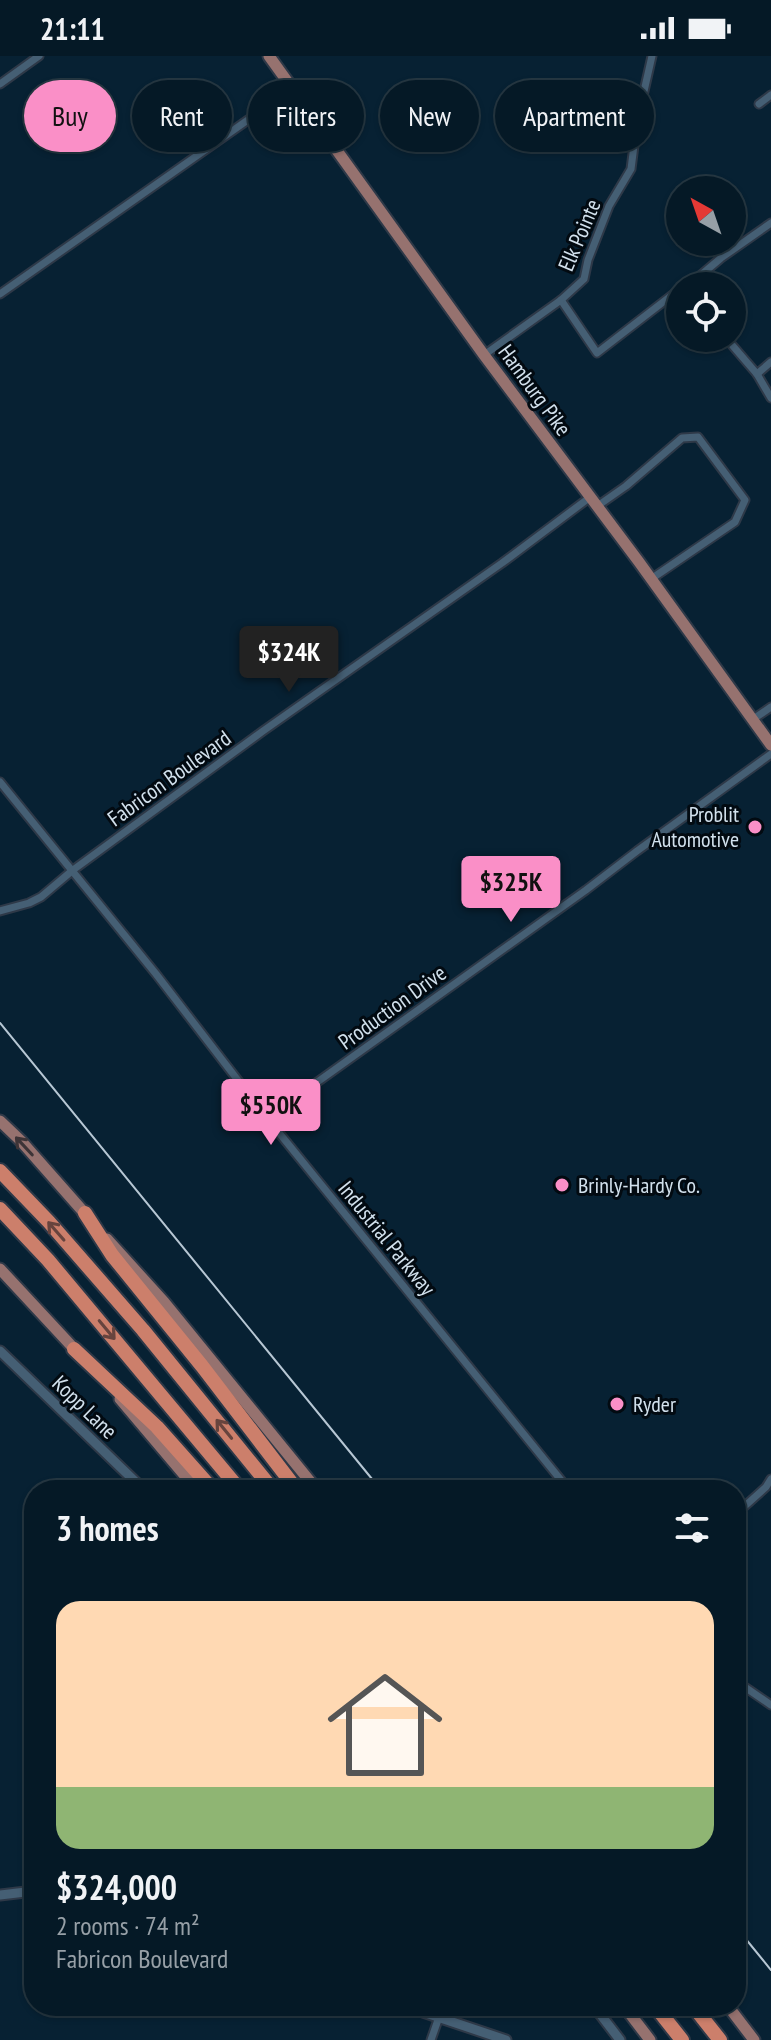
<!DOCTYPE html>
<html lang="en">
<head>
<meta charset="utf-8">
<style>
  :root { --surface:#051926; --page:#132632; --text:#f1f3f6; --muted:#97a0a7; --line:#263843; --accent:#fa8fc7 }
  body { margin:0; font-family:"PT Sans Narrow",sans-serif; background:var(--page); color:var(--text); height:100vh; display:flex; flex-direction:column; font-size:30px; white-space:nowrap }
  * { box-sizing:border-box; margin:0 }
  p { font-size:26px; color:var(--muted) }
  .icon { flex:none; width:44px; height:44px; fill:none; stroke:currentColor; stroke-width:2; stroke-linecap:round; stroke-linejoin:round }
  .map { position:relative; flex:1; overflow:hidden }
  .panel { position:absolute; left:24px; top:1424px; width:722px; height:536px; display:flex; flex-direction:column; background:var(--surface); border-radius:32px; box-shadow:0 2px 6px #0004,0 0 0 2px var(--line) }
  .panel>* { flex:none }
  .hud { position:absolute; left:24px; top:24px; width:724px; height:72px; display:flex; gap:16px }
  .needle { width:52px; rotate:320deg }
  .controls { position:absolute; left:666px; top:120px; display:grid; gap:16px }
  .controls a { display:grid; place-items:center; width:80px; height:80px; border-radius:50%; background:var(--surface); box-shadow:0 2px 6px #0004,0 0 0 2px var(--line); font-size:40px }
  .price { position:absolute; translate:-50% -68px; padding:0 18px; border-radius:8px; background:var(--accent); color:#111; font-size:26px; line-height:52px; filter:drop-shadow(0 2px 4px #0008) }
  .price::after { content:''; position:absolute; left:50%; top:48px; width:24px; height:18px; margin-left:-12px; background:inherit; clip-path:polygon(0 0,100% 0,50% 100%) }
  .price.current { background:#222; color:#fff }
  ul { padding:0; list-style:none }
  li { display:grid; align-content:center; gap:16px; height:424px; padding:0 32px }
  li span { display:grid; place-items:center; height:248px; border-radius:24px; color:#555 }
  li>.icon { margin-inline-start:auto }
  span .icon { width:144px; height:144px; fill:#fffc; stroke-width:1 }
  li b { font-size:34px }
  h2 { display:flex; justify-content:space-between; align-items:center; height:96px; padding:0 32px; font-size:34px }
  .tag { padding:0 28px; border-radius:36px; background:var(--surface); box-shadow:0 2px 6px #0004,0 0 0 2px var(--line); font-size:28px; line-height:72px }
  .tag.current { background:var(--accent); color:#111 }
  .status { display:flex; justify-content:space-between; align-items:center; height:56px; padding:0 40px; background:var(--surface); direction:ltr }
  .status svg { height:22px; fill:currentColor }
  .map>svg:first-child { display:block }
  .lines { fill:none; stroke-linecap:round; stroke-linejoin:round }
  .minor-casing { stroke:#2e3948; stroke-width:11 }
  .tertiary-casing { stroke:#2e3948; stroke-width:13 }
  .primary-casing { stroke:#2e3948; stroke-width:15 }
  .motorway-casing { stroke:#2e3948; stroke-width:18 }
  .minor { stroke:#455f74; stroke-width:7 }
  .tertiary { stroke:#455f74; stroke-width:9 }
  .primary { stroke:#96726f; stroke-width:11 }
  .motorway { stroke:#cc7f6b; stroke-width:14 }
  .rail { stroke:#b7c7d4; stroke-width:2 }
  .oneway { stroke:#3d3437 }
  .oneway2 { stroke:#67443e }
  .poi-dot { fill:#fa8fc7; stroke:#020a11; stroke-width:3 }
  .labels { text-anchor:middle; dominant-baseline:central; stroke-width:6; stroke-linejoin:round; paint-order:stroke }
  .street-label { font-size:22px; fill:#d2e1ed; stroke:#020a11 }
  .poi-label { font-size:22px; fill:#d2e1ed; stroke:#020a11; text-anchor:start }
</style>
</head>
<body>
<div class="status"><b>21:11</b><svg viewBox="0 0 49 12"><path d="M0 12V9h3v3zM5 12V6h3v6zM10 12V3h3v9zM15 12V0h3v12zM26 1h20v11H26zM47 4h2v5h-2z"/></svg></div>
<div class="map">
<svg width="771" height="1984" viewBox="0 0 771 1984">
  <rect width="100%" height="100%" fill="#072133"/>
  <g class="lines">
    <!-- minor casing -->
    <g class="minor-casing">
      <g id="minor">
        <path d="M0,28L39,0"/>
        <path d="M759,48L771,39"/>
        <path d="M591,53L613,68L636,73"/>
        <path d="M688,230L721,202L771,167"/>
        <path d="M0,238L292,33"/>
        <path d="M561,244L597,297L680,233"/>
        <path d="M726,282L757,318L771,342"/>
        <path d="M484,299L561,244L584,223L588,204L609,150L631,113L637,66L652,0"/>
        <path d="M757,318L771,306"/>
        <path d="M596,451L626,430L682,382L698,381L745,444L735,466L651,523"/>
        <path d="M752,664L771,651"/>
        <path d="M0,726L156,918L267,1062L569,1434"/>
        <path d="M0,855L29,847L41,841L73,814L263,675L502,507L589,442"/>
        <path d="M267,1062L586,834L637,795L771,698"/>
        <path d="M736,1458L766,1431L771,1423"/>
        <path d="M736,1543L740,1548L736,1555"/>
        <path d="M736,1625L771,1649"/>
        <path d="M431,1984L439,1961"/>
      </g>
    </g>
    <!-- tertiary casing -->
    <g class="tertiary-casing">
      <g id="tertiary">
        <path d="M0,1295L144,1434"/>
        <path d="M0,1839L34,1835"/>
        <path d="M405,1950L506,1984"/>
        <path d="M594,1950L620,1984"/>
      </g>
    </g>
    <!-- primary casing -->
    <g class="primary-casing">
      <g id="primary">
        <path d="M269,0L484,299L639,506L771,689"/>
        <path d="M0,1065L21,1085L88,1161"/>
        <path d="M107,1183L164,1246L317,1434"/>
        <path d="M0,1213L79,1298"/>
        <path d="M120,1343L197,1434"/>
        <path d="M624,1950L650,1984"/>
        <path d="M728,1950L754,1984"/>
      </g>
    </g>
    <!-- motorway casing -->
    <g class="motorway-casing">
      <g id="motorway">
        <path d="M0,1115L49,1166L143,1274L273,1434"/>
        <path d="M0,1153L48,1204L240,1434"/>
        <path d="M85,1157L112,1199L202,1310L297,1434"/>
        <path d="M74,1293L157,1371L213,1434"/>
        <path d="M655,1950L682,1984"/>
        <path d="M693,1950L720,1984"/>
      </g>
    </g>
    <!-- minor -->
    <use href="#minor" class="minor"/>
    <!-- tertiary -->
    <use href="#tertiary" class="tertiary"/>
    <!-- primary -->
    <use href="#primary" class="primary"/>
    <!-- motorway -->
    <use href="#motorway" class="motorway"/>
    <!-- rail -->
    <g class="rail">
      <path d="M0,967L381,1434"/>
      <path d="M736,1871L771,1914"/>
    </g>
  </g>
  <!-- one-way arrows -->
  <defs><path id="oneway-shaft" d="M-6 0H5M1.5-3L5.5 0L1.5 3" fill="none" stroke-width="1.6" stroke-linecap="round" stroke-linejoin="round" transform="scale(2)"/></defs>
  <use class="oneway" href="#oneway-shaft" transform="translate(24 1090) rotate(-133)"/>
  <g class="oneway2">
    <use href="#oneway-shaft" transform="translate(56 1175) rotate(-131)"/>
    <use href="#oneway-shaft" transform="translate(107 1274) rotate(50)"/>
    <use href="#oneway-shaft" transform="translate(224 1373) rotate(-129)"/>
  </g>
  <!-- markers -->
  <g class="poi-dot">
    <circle cx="755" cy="771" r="8"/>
    <circle cx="562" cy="1129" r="8"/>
    <circle cx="617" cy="1348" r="8"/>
  </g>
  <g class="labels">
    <!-- street labels -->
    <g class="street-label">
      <text transform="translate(579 179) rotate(-67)">Elk Pointe</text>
      <text transform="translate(535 334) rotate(54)">Hamburg Pike</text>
      <text transform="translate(169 722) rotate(-36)">Fabricon Boulevard</text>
      <text transform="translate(392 951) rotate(-36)">Production Drive</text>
      <text transform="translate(387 1182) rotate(51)">Industrial Parkway</text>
      <text transform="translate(85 1351) rotate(44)">Kopp Lane</text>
    </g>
    <!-- poi labels -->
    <g class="poi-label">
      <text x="739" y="758" text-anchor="end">Problit<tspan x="739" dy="25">Automotive</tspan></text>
      <text x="578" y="1129">Brinly-Hardy Co.</text>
      <text x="633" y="1348">Ryder</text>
    </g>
  </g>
</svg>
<div class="controls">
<a><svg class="needle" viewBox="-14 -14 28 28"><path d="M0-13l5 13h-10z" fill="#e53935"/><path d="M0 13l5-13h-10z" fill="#97a0a7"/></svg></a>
<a><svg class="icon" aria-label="locate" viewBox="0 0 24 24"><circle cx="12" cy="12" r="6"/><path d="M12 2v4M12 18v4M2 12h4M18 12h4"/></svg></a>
</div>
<b class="price current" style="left:289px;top:638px">$324K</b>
<b class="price" style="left:511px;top:868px">$325K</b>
<b class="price" style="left:271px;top:1091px">$550K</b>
<div class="hud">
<a class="tag current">Buy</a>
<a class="tag">Rent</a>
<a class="tag">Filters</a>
<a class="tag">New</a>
<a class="tag">Apartment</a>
</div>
<section class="panel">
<h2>3 homes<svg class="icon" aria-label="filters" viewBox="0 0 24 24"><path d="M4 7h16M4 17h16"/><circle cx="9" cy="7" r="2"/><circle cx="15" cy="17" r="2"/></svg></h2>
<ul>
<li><span style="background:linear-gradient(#ffd9b3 75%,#8fb573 0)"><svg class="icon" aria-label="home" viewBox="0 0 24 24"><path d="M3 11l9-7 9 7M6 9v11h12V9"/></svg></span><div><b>$324,000</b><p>2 rooms · 74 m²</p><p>Fabricon Boulevard</p></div></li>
</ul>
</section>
</div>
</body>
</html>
